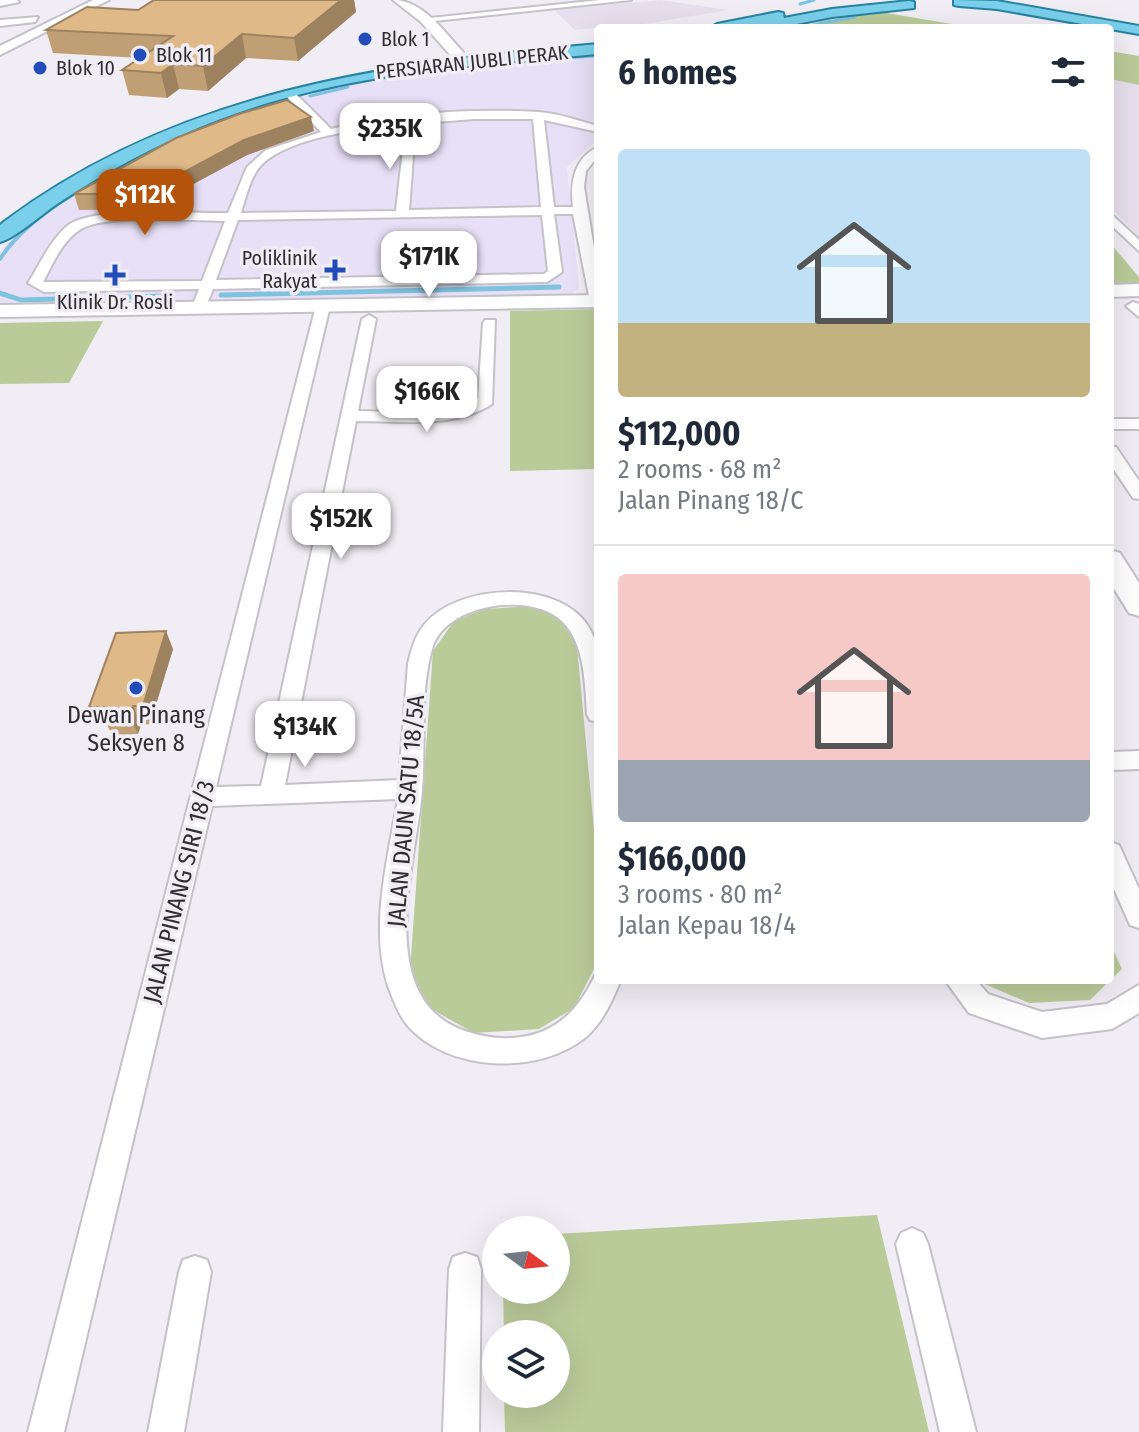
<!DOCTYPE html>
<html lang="en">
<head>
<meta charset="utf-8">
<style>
  :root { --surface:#fff; --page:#f2f2f3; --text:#1f2937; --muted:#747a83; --line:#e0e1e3; --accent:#b45309 }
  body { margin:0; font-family:"Fira Sans Condensed",sans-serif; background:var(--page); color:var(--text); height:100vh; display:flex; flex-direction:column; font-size:30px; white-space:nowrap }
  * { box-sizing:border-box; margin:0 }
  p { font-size:26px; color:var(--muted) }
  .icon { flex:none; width:44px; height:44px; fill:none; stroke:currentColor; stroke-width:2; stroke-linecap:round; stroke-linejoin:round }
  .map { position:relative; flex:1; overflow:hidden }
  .side { position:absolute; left:594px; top:24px; width:520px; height:960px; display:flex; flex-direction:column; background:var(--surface); border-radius:8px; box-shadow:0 8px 32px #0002 }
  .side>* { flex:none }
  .needle { width:52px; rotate:105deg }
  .controls { position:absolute; left:482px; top:1216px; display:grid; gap:16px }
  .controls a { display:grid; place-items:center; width:88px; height:88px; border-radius:50%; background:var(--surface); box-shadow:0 8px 32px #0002; font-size:40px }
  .price { position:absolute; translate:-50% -68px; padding:0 18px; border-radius:16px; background:#fff; color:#222; font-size:26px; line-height:52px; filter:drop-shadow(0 2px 4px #0008) }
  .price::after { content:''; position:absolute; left:50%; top:48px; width:24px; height:18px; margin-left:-12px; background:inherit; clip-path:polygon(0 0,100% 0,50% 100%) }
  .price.on { background:var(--accent); color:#fff }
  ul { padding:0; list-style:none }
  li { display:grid; align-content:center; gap:16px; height:424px; padding:0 24px }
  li+li { border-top:2px solid var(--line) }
  li span { display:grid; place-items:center; height:248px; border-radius:8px; color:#555 }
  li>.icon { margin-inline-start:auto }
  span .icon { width:144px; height:144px; fill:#fffc; stroke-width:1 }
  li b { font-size:34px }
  h2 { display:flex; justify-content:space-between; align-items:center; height:96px; padding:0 24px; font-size:34px }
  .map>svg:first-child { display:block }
  .commercial { fill:#e8e0f6 }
  .built { fill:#e7dfed }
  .green { fill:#bacb9a }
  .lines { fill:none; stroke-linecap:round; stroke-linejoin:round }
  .stream-far2 { stroke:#7fc2de; stroke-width:3 }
  .stream-far1 { stroke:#7fc2de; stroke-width:4 }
  .stream { stroke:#7fc2de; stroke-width:5 }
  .street-casing { stroke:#c4c1c8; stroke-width:4 }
  .secondary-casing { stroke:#c4c1c8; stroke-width:4 }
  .primary-casing { stroke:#2783a1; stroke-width:4 }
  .street { fill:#fff; fill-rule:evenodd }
  .secondary { fill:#fff; fill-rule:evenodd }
  .primary { fill:#7ad0eb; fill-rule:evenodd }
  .wall { fill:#c09f75 }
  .shaded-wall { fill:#9c825f }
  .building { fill:#dfb988; stroke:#9c825f; stroke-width:2 }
  .poi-dot { fill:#214cba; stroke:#f1edf4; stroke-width:3 }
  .labels { text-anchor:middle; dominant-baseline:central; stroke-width:7; stroke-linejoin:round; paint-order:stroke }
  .far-poi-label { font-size:20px; fill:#2f2d30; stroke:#f1edf4; text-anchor:start }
  .far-street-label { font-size:20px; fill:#2f2d30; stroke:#f1edf4 }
  .poi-label { font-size:24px; fill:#2f2d30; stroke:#f1edf4 }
  .street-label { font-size:24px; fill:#2f2d30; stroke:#f1edf4 }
</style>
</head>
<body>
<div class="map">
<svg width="1139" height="1432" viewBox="0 0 1139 1432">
  <rect width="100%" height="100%" fill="#f1edf4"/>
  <!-- commercial -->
  <path class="commercial" d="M598,52V139L567,167L579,289L570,294L0,306V252L18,230L104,173L187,133L304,93L376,75Z"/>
  <!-- built -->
  <g class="built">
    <path d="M660,0L728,10L644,24L575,30L554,10Z"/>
    <path d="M1110,79L1139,85V237L1110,207Z"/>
  </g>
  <!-- green -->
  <g class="green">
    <path d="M881,12L975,28H849L817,22Z"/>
    <path d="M1110,51L1139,56V85L1110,79Z"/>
    <path d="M1110,243L1139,277V284H1110Z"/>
    <path d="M598,309V469L510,471V311Z"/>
    <path d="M103,321L69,383L0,384V323Z"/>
    <path d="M536,606L558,616L576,635L598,873V961L574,1008L539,1029L474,1033L424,1005L410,970L433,651L454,621L484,609Z"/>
    <path d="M1110,943L1122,969L1090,1000L1029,1003L975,980H1110Z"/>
    <path d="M877,1215L929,1432H505L504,1394H556V1334H504L503,1290H556V1234Z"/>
  </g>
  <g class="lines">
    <!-- stream-far2 -->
    <g class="stream-far2">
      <path d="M800,4L814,0"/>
      <path d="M798,28L855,17"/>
      <path d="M485,64L593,56"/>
      <path d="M411,73L468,66"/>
      <path d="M310,96L348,87"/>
    </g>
    <!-- stream-far1 -->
    <path class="stream-far1" d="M0,259C30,213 91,183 139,159"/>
    <!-- stream -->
    <g class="stream">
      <path d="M0,293L21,300L165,296"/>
      <path d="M221,295L559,287"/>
    </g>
    <!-- street casing -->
    <g class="street-casing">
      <g id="street">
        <path d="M0,0H17L19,2L0,6Z"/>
        <path d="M600,0H631L425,22L421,19Z"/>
        <path d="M38,17L35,22L0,26V20Z"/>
        <path d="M285,91H293L331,129C396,113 471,108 538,112C558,113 579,121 598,126V132L544,120L554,207H573C570,182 574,158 598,147V156L586,171L584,187L598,273V305L590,301L573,214H554L562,272L547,282L213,289L205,309L198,313L191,309L199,289L44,292L28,283C40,264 50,241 67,226C93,205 192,214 228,213L247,167L266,150L321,132L285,95ZM474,119H533L541,207L409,210L415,130L411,124ZM401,125L405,130L396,211L241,213C245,200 249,183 256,172C277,138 364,128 401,125ZM542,215L548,271L544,274L216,280L238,220ZM225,221L202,281L43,282C53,264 61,243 78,231C100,213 193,221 225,221Z"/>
        <path d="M1110,213L1139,240V251L1110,224Z"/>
        <path d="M323,302L330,306L216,787L261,786L362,319L369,315L376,319L358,411C396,411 445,419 478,399L483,323L485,320H495L492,404C453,429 400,421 356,421L285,785L399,780L408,664C411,650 415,636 424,625C458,583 558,579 588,626C605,652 598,692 598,722L590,720L587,714C585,684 585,645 563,622C534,591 447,603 433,646C419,692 426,744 422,791C416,863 372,999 465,1031C480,1036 496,1039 513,1038C556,1035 580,1009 597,971L598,980H621C612,1001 603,1022 586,1037C539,1076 447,1072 407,1025C398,1014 393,999 388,986C369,927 388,858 398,799L212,806L64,1432H28L316,306Z"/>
        <path d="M1133,302L1139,304V317L1126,306Z"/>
        <rect x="1110" y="419" width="29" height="10"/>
        <path d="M1110,446L1116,447L1139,481V499L1133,498L1110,464Z"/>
        <path d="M1139,751V769L1110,770V752Z"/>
        <path d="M1110,842L1119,845L1139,889V928L1130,925L1110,880Z"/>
        <path d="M945,980H976L988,994L1042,1012L1107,1004L1139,985V1013L1112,1029L1042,1038L969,1013Z"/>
        <path d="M912,1228L923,1233L928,1244L976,1432H940L896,1244L901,1233Z"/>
        <path d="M465,1253L477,1257L481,1269L479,1432H443L449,1269L453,1257Z"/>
        <path d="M195,1256L207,1260L211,1272L184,1432H148L179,1272L183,1260Z"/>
      </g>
    </g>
    <!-- secondary casing -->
    <g class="secondary-casing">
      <g id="secondary">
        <path d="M93,0H109L0,55V46Z"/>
        <path d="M393,0C423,0 444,32 463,52V58H453L421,22Z"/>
        <path d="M1139,284V296L1110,297V285Z"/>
        <path d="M598,295V307L0,317V305Z"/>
        <path d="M1110,550L1120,553L1139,583V616L1129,613L1110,582Z"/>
      </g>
    </g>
    <!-- primary casing -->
    <g class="primary-casing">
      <g id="primary">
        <path d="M954,0L997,1L1139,26V34L997,9L959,6L954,5Z"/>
        <path d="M909,1L914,2V8L832,17L776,28H710L717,24L778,12L783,13L784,18L832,9Z"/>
        <path d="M598,44V54C460,66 310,76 182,135C140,154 99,176 60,202C44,212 16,238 0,242V225L5,221C181,90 386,63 598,44Z"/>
      </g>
    </g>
    <!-- street -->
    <use href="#street" class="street"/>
    <!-- secondary -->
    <use href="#secondary" class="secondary"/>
    <!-- primary -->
    <use href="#primary" class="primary"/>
  </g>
  <!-- wall -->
  <g class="wall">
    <path d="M154,0H354L356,12L298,61L246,58L208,91L179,89L167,98L129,95L122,70L140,58L53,53L46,30L138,10Z"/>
    <path d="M314,131L247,155L186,188L159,209L79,210L74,194Z"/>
    <path d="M173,649L150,724L141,725L138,734L112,735L107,725H98L89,707Z"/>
  </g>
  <!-- shaded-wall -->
  <g class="shaded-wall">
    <path d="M341,0H354L356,12L298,61L294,38Z"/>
    <path d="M242,34L246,58L208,91L203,66Z"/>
    <path d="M173,64L179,89L167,98L161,73Z"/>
    <path d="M311,117L314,131L247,155L186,188L159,209L155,194L182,173L244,140Z"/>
    <path d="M166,631L173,649L150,724L143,706Z"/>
    <path d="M133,706L141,725L138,734L130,716Z"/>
  </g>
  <!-- building -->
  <g class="building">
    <path d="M154,0H341L294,38L242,34L203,66L173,64L161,73L122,70L173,36L46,30L87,7L138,10Z"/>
    <path d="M904,25L907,28H841L839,26Z"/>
    <path d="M287,100L311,117L244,140L182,173L155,194H74L176,138L239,114Z"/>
    <path d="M166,631L143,706H133L130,716L104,717L107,707H89L116,633Z"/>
  </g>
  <!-- markers -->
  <g class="poi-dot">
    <circle cx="365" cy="39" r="8"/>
    <circle cx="140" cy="55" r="8"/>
    <circle cx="40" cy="68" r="8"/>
    <path d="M331 258h8v8h8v8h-8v8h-8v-8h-8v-8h8z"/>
    <path d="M111 263h8v8h8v8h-8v8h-8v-8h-8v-8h8z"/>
    <circle cx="136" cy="688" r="8"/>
  </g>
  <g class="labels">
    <!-- far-poi labels -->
    <g class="far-poi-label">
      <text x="381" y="39">Blok 1</text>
      <text x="156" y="55">Blok 11</text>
      <text x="56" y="68">Blok 10</text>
      <text x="317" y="258" text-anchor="end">Poliklinik<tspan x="317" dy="23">Rakyat</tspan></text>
      <text x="115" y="302" text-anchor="middle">Klinik Dr. Rosli</text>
    </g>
    <!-- far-street labels -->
    <g class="far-street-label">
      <text transform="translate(472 62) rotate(-6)">PERSIARAN JUBLI PERAK</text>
    </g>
    <!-- poi labels -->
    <g class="poi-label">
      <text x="136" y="715">Dewan Pinang<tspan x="136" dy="28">Seksyen 8</tspan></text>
    </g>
    <!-- street labels -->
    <g class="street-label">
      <text transform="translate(406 811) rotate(-85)">JALAN DAUN SATU 18/5A</text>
      <text transform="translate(179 892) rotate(-76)">JALAN PINANG SIRI 18/3</text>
    </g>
  </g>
</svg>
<div class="controls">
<a><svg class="needle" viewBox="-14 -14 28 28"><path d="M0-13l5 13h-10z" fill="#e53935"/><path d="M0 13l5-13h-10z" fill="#747a83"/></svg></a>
<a><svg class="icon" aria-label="layers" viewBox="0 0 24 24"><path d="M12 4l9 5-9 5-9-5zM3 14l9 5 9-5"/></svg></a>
</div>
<b class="price" style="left:390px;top:171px">$235K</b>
<b class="price on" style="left:145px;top:237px">$112K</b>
<b class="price" style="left:429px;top:299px">$171K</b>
<b class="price" style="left:427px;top:434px">$166K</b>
<b class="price" style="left:341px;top:561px">$152K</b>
<b class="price" style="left:305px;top:769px">$134K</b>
<section class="side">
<h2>6 homes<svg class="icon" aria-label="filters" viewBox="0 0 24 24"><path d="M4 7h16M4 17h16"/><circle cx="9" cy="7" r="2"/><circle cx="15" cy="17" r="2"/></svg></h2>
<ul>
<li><span style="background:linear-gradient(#bfe0f5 70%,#c2b280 0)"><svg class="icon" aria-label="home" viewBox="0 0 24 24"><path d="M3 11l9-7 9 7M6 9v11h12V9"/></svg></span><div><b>$112,000</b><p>2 rooms · 68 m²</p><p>Jalan Pinang 18/C</p></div></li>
<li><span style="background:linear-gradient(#f6c9c9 75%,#9aa5b1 0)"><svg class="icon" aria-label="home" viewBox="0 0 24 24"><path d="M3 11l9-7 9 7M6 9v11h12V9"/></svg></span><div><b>$166,000</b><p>3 rooms · 80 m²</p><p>Jalan Kepau 18/4</p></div></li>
</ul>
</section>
</div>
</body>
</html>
